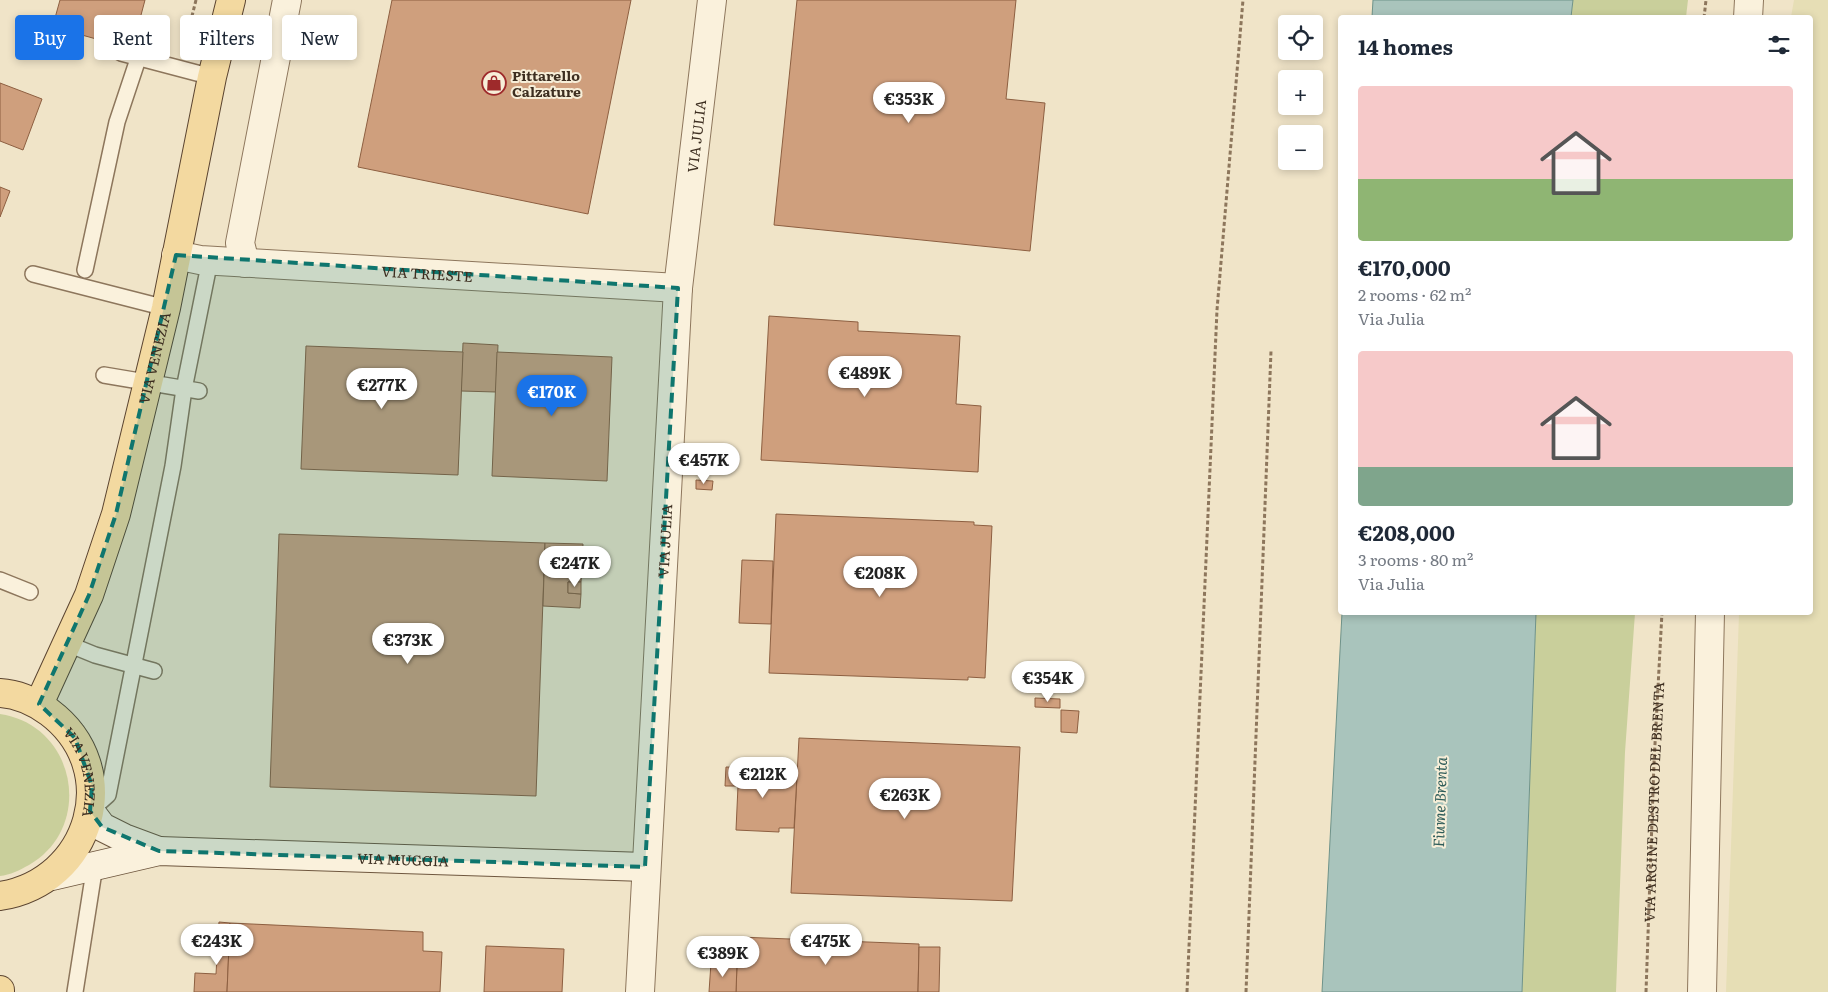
<!DOCTYPE html>
<html lang="en">
<head>
<meta charset="utf-8">
<style>
  :root { --surface:#fff; --page:#f6f6f7; --text:#1f2937; --muted:#747a83; --accent:#1a73e8 }
  body { margin:0; font-family:Literata,serif; background:var(--page); color:var(--text); height:100vh; display:flex; flex-direction:column; font-size:19px; white-space:nowrap }
  * { box-sizing:border-box; margin:0 }
  p { font-size:16px; color:var(--muted) }
  .icon { flex:none; width:28px; height:28px; fill:none; stroke:currentColor; stroke-width:2; stroke-linecap:round; stroke-linejoin:round }
  .map { position:relative; flex:1; overflow:hidden }
  .sheet { position:absolute; left:1338px; top:15px; width:475px; height:600px; display:flex; flex-direction:column; background:var(--surface); border-radius:5px; box-shadow:0 2px 8px #0003 }
  .sheet>* { flex:none }
  .banner { position:absolute; left:15px; top:15px; width:475px; height:45px; display:flex; gap:10px }
  .tools { position:absolute; left:1278px; top:15px; display:grid; gap:10px }
  .tools a { display:grid; place-items:center; width:45px; height:45px; border-radius:5px; background:var(--surface); box-shadow:0 2px 8px #0003; font-size:25px }
  .price { position:absolute; translate:-50% -42px; padding:0 11px; border-radius:18px; background:#fff; color:#222; font-size:16px; line-height:32px; filter:drop-shadow(0 1px 2px #0008) }
  .price::after { content:''; position:absolute; left:50%; top:30px; width:15px; height:11px; margin-left:-8px; background:inherit; clip-path:polygon(0 0,100% 0,50% 100%) }
  .price.active { background:var(--accent); color:#fff }
  ul { padding:0; list-style:none }
  li { display:grid; align-content:center; gap:10px; height:265px; padding:0 20px }
  li span { display:grid; place-items:center; height:155px; border-radius:5px; color:#555 }
  li>.icon { margin-inline-start:auto }
  span .icon { width:90px; height:90px; fill:#fffc; stroke-width:1 }
  li b { font-size:21px }
  h2 { display:flex; justify-content:space-between; align-items:center; height:60px; padding:0 20px; font-size:21px }
  .chip { padding:0 18px; border-radius:5px; background:var(--surface); box-shadow:0 2px 8px #0003; font-size:18px; line-height:45px }
  .chip.active { background:var(--accent); color:#fff }
  .map>svg:first-child { display:block }
  .farmland { fill:#e6deb5 }
  .green { fill:#c9cf9b }
  .water { fill:#a9c4bc; stroke:#6f938a }
  .building { fill:#cf9f7d; stroke:#8d5f41 }
  .lines { fill:none; stroke-linecap:round; stroke-linejoin:round }
  .lane-casing { stroke:#8d765c; stroke-width:18 }
  .street-casing { stroke:#8d765c; stroke-width:30 }
  .secondary-casing { stroke:#6f573f; stroke-width:30 }
  .primary-casing { stroke:#5b4430; stroke-width:30 }
  .path { stroke:#8d765c; stroke-width:3; stroke-dasharray:4 2.5; stroke-linecap:butt }
  .lane { stroke:#faf1dc; stroke-width:15 }
  .street { stroke:#faf1dc; stroke-width:28 }
  .secondary { stroke:#faf1dc; stroke-width:28 }
  .primary { stroke:#f3d9a0; stroke-width:28 }
  .marked { fill:#0f766e; fill-opacity:0.2; stroke:#0f766e; stroke-width:4; stroke-dasharray:10 6; stroke-linejoin:round }
  .labels { text-anchor:middle; dominant-baseline:central; stroke-width:4; stroke-linejoin:round; paint-order:stroke }
  .poi-label { font-size:14px; font-weight:bold; fill:#3d2e20; stroke:#f7eed8; text-anchor:start }
  .street-label { font-size:14px; fill:#3d2e20; stroke:#f7eed8 }
  .water-label { font-size:15px; font-style:italic; fill:#2f5d5a; stroke:#f7eed8 }
</style>
</head>
<body>
<div class="map">
<svg width="1828" height="992" viewBox="0 0 1828 992">
  <rect width="100%" height="100%" fill="#f0e4c8"/>
  <!-- farmland -->
  <path class="farmland" d="M1794,0H1828V992H1726L1739,613L1810,612V18L1791,17Z"/>
  <!-- green -->
  <g class="green">
    <path d="M1573,0H1688L1686,17L1571,18Z"/>
    <path d="M1536,613H1635L1625,752L1616,992H1522Z"/>
    <path d="M0,714C76,725 95,827 29,865C20,870 10,875 0,876Z"/>
  </g>
  <!-- water -->
  <g class="water">
    <path d="M1373,0H1573L1571,17H1372Z"/>
    <path d="M1342,613H1536L1522,992H1322Z"/>
  </g>
  <!-- building -->
  <g class="building">
    <path d="M60,0H145L132,49L64,30L67,21L55,18Z"/>
    <path d="M392,0H631L588,214L358,167Z"/>
    <path d="M797,0H1016L1006,99L1045,103L1030,251L774,225Z"/>
    <path d="M0,83L42,99L23,150L0,141Z"/>
    <path d="M0,187L10,191L0,217Z"/>
    <path d="M769,316L858,322V331L960,336L956,404L981,406L978,472L761,460Z"/>
    <path d="M463,343L498,345L496,392L461,391Z"/>
    <path d="M306,346L463,352L458,475L301,469Z"/>
    <path d="M497,352L612,357L607,481L492,476Z"/>
    <path d="M696,480L713,481L712,490L696,489Z"/>
    <path d="M776,514L974,522V525L992,526L985,678L968,677V680L769,673Z"/>
    <path d="M279,534L545,543L536,796L270,787Z"/>
    <path d="M545,543L583,544L581,582H568V593L581,594L580,608L543,606Z"/>
    <path d="M742,560L773,561L771,624L739,623Z"/>
    <path d="M568,582H581V594L568,593Z"/>
    <path d="M1035,698L1060,699V708L1035,707Z"/>
    <path d="M1061,710L1079,711L1077,733L1061,732Z"/>
    <path d="M799,738L1020,747L1012,901L791,893Z"/>
    <path d="M726,767L761,768V773L797,775L794,828H779V832L736,830L738,786H725Z"/>
    <path d="M219,922L230,923L227,992H194L195,973L216,974Z"/>
    <path d="M230,923L423,932V951L442,952L440,992H227Z"/>
    <path d="M738,937L919,944L918,992H736Z"/>
    <path d="M486,946L564,949L562,992H484Z"/>
    <path d="M919,947H940L939,992H918Z"/>
    <path d="M711,963L737,964L736,992H709Z"/>
  </g>
  <g class="lines">
    <!-- lane casing -->
    <g class="lane-casing">
      <g id="lane">
        <path d="M121,53L212,77"/>
        <path d="M85,270L117,122L138,59"/>
        <path d="M33,274L166,308"/>
        <path d="M104,375L199,391"/>
        <path d="M0,580L30,592"/>
        <path d="M68,644L95,655L154,671"/>
        <path d="M90,811L108,795L173,466L184,389L210,260"/>
        <path d="M75,992L95,865"/>
      </g>
    </g>
    <!-- street casing -->
    <g class="street-casing">
      <g id="street">
        <path d="M1748,18L1749,0"/>
        <path id="s2" d="M176,255L200,260L678,288"/>
        <path d="M245,263L240,243L287,0"/>
        <path id="s3" d="M640,992L678,288L712,0"/>
        <path d="M1702,992L1710,612"/>
      </g>
    </g>
    <!-- secondary casing -->
    <g class="secondary-casing">
      <g id="secondary">
        <path d="M90,811L102,827L124,838L159,851"/>
        <path id="s4" d="M52,876L159,851L645,867"/>
      </g>
    </g>
    <!-- primary casing -->
    <g class="primary-casing">
      <g id="primary">
        <path id="s5" d="M0,693C17,694 35,702 49,712C125,769 91,882 0,896"/>
        <path id="s6" d="M39,704L89,595L116,514L166,308L212,77L231,0"/>
        <path d="M0,990V992"/>
      </g>
    </g>
    <!-- path -->
    <g class="path">
      <path d="M1704,18L1706,0"/>
      <path d="M184,48L196,0"/>
      <path d="M1187,992L1217,310L1243,0"/>
      <path d="M1246,992L1271,351"/>
      <path id="s1" d="M1646,992L1654,763L1662,612"/>
    </g>
    <!-- lane -->
    <use href="#lane" class="lane"/>
    <!-- street -->
    <use href="#street" class="street"/>
    <!-- secondary -->
    <use href="#secondary" class="secondary"/>
    <!-- primary -->
    <use href="#primary" class="primary"/>
  </g>
  <!-- marked area -->
  <path class="marked" d="M176,255L678,288L645,867L159,851L102,827L90,811L92,786L75,738L39,704L89,595L116,514Z"/>
  <!-- icons -->
  <defs>
    <g id="shop-ring" transform="scale(1.25)"><circle r="9.5" fill="#f7eed8" stroke="#9e2a2b" stroke-width="1.5"/><path d="M-5-2.5h2.3a2.7 3.5 0 0 1 5.4 0H5L5.5 6h-11ZM-1.5-2.5h3a1.5 2.3 0 0 0-3 0Z" fill="#9e2a2b"/></g>
  </defs>
  <g fill-rule="evenodd">
    <use href="#shop-ring" x="494" y="83"/>
  </g>
  <g class="labels">
    <!-- poi labels -->
    <g class="poi-label">
      <text x="512" y="75">Pittarello<tspan x="512" dy="16">Calzature</tspan></text>
    </g>
    <!-- street labels -->
    <g class="street-label">
      <text stroke="none"><textPath href="#s3" startOffset="858">VIA JULIA</textPath></text>
      <text stroke="none"><textPath href="#s2" startOffset="252">VIA TRIESTE</textPath></text>
      <text stroke="none"><textPath href="#s6" startOffset="366">VIA VENEZIA</textPath></text>
      <text stroke="none"><textPath href="#s3" startOffset="452">VIA JULIA</textPath></text>
      <text stroke="none"><textPath href="#s5" startOffset="125">VIA VENEZIA</textPath></text>
      <text stroke="none"><textPath href="#s1" startOffset="190">VIA ARGINE DESTRO DEL BRENTA</textPath></text>
      <text stroke="none"><textPath href="#s4" startOffset="354">VIA MUGGIA</textPath></text>
    </g>
    <!-- water labels -->
    <g class="water-label">
      <text transform="translate(1439 802) rotate(-88)">Fiume Brenta</text>
    </g>
  </g>
</svg>
<div class="tools">
<a><svg class="icon" aria-label="locate" viewBox="0 0 24 24"><circle cx="12" cy="12" r="6"/><path d="M12 2v4M12 18v4M2 12h4M18 12h4"/></svg></a>
<a>+</a>
<a>−</a>
</div>
<b class="price" style="left:909px;top:124px">€353K</b>
<b class="price" style="left:865px;top:398px">€489K</b>
<b class="price" style="left:382px;top:410px">€277K</b>
<b class="price active" style="left:552px;top:417px">€170K</b>
<b class="price" style="left:704px;top:485px">€457K</b>
<b class="price" style="left:575px;top:588px">€247K</b>
<b class="price" style="left:880px;top:598px">€208K</b>
<b class="price" style="left:408px;top:665px">€373K</b>
<b class="price" style="left:1048px;top:703px">€354K</b>
<b class="price" style="left:763px;top:799px">€212K</b>
<b class="price" style="left:905px;top:820px">€263K</b>
<b class="price" style="left:217px;top:966px">€243K</b>
<b class="price" style="left:826px;top:966px">€475K</b>
<b class="price" style="left:723px;top:978px">€389K</b>
<div class="banner">
<a class="chip active">Buy</a>
<a class="chip">Rent</a>
<a class="chip">Filters</a>
<a class="chip">New</a>
</div>
<section class="sheet">
<h2>14 homes<svg class="icon" aria-label="filters" viewBox="0 0 24 24"><path d="M4 7h16M4 17h16"/><circle cx="9" cy="7" r="2"/><circle cx="15" cy="17" r="2"/></svg></h2>
<ul>
<li><span style="background:linear-gradient(#f6c9c9 60%,#8fb573 0)"><svg class="icon" aria-label="home" viewBox="0 0 24 24"><path d="M3 11l9-7 9 7M6 9v11h12V9"/></svg></span><div><b>€170,000</b><p>2 rooms · 62 m²</p><p>Via Julia</p></div></li>
<li><span style="background:linear-gradient(#f6c9c9 75%,#7fa58c 0)"><svg class="icon" aria-label="home" viewBox="0 0 24 24"><path d="M3 11l9-7 9 7M6 9v11h12V9"/></svg></span><div><b>€208,000</b><p>3 rooms · 80 m²</p><p>Via Julia</p></div></li>
</ul>
</section>
</div>
</body>
</html>
